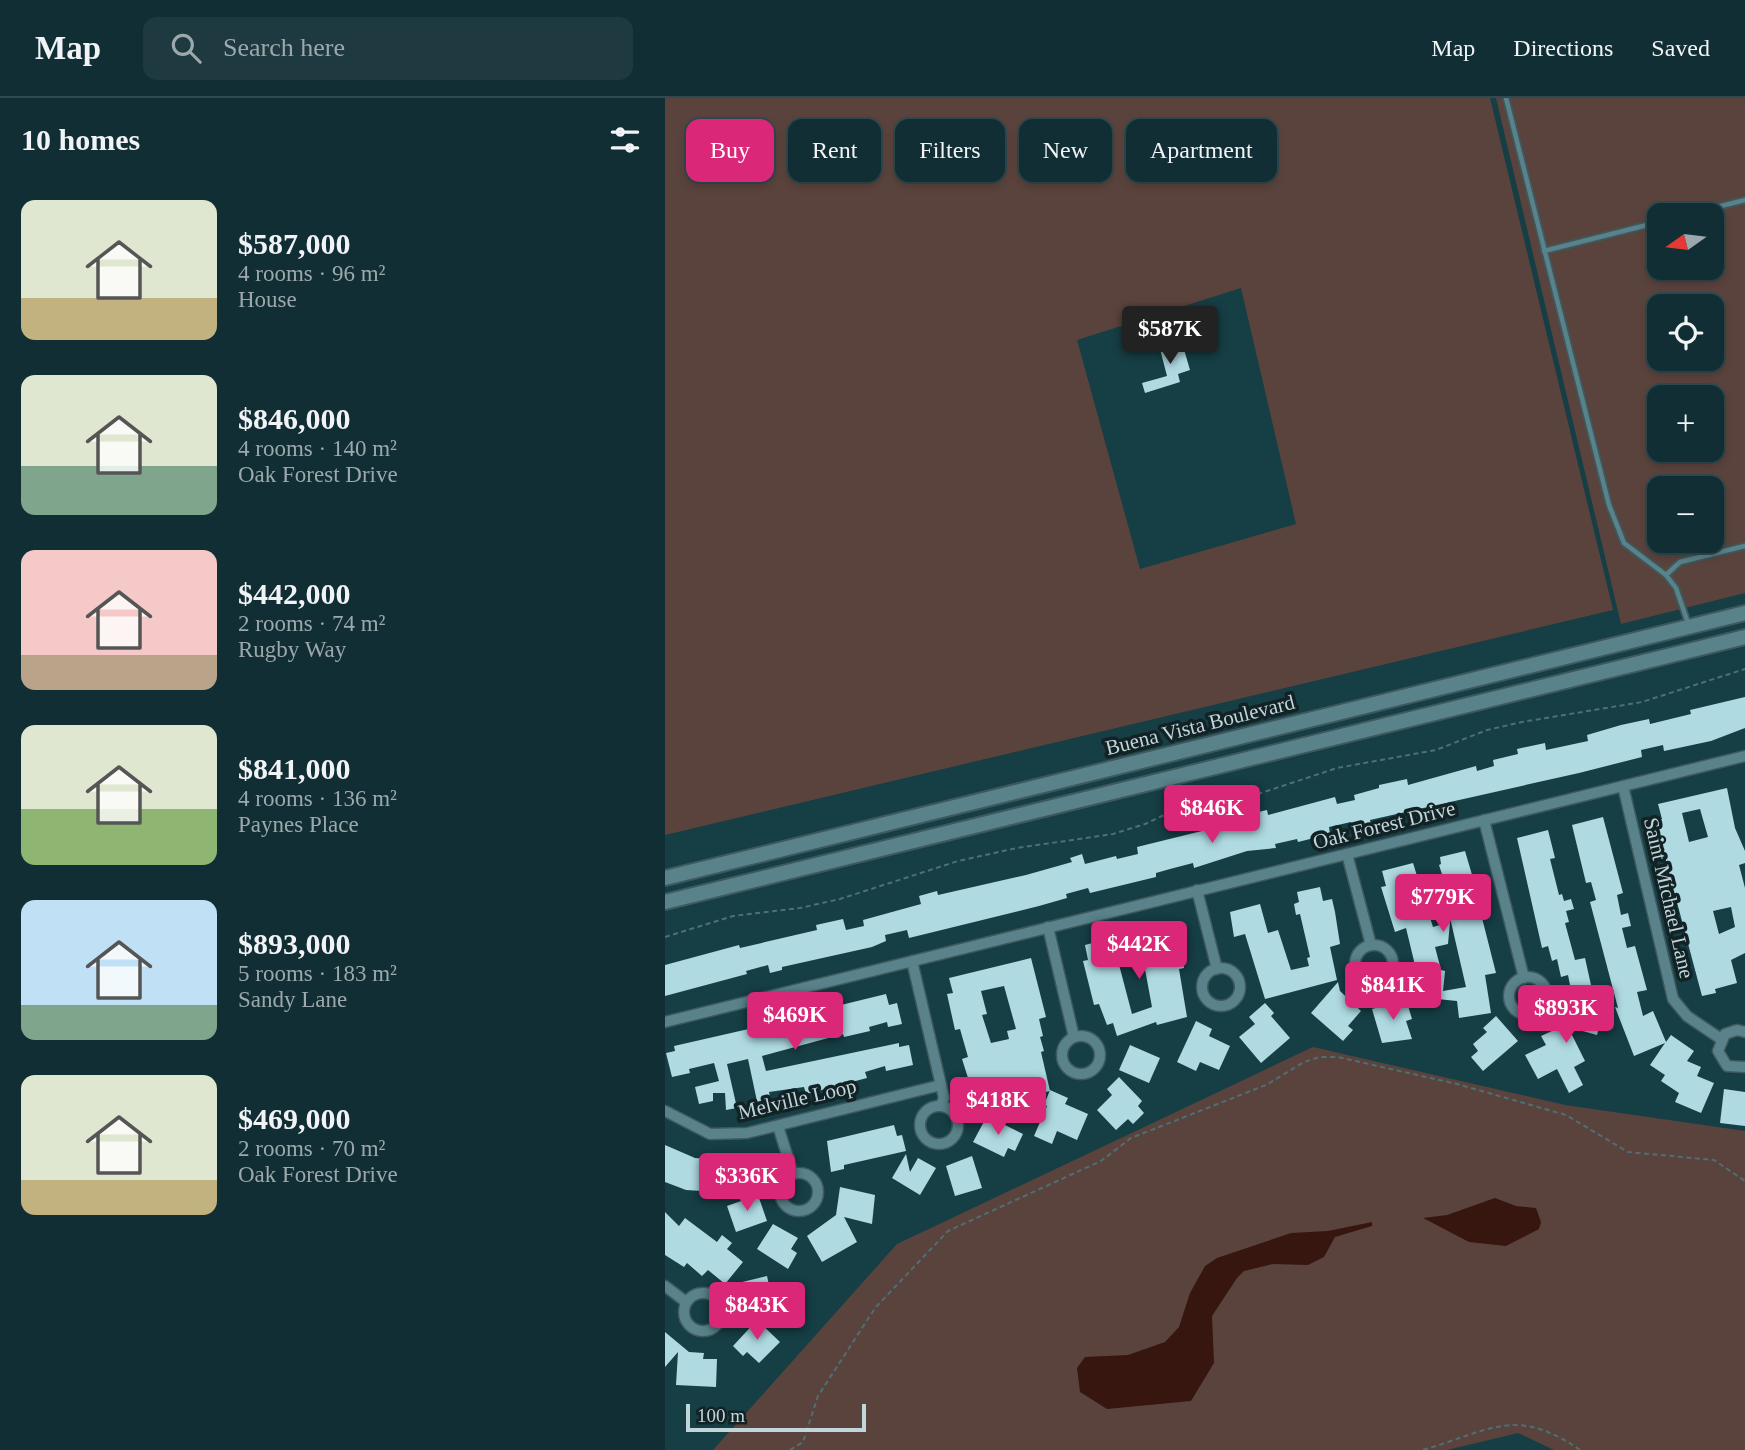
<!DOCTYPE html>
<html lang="en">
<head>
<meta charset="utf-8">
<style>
  :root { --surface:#102e34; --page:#1e3a40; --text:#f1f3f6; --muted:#9ca8ac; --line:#304a4f; --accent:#db2777 }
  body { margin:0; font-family:Georgia,serif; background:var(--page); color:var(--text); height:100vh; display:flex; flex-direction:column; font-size:26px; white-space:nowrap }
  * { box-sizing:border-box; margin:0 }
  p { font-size:23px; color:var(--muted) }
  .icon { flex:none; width:38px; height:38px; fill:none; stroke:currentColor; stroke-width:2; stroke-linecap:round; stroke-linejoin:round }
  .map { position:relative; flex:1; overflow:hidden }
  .drawer { display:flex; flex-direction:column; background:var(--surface); width:665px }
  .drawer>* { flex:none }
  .hud { position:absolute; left:21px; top:21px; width:665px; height:63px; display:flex; gap:14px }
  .needle { width:46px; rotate:256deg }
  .controls { position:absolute; left:982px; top:105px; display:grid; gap:14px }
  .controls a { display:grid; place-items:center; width:77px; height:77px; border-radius:14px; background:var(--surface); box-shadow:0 4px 10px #0003,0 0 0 2px var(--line); font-size:35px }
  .scale { position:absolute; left:21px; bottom:18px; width:180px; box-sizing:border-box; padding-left:7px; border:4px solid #c1d6da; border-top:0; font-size:19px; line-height:24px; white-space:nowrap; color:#c1d6da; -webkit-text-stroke:5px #122225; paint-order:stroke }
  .price { position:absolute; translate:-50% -60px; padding:0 16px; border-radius:7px; background:var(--accent); color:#fff; font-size:23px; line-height:46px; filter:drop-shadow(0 2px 4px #0008) }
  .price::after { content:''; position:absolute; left:50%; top:42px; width:21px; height:16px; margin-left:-10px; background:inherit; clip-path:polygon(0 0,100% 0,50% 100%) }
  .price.active { background:#222; color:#fff }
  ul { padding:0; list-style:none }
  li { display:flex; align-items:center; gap:21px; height:175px; padding:0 21px }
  li span { display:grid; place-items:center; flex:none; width:196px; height:140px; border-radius:14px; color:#555 }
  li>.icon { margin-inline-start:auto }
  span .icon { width:84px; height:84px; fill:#fffc; stroke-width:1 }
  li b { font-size:30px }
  h2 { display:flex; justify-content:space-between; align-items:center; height:84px; padding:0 21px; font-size:30px }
  .chip { padding:0 24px; border-radius:14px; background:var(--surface); box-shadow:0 4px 10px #0003,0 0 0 2px var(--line); font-size:24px; line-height:63px }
  .chip.active { background:var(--accent); color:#fff }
  header { display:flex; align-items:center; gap:42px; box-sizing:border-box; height:98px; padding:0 35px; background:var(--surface); border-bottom:2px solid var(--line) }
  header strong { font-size:33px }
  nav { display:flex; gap:38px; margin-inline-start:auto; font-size:24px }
  .search { width:490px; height:63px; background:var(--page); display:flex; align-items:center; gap:18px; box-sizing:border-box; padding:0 24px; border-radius:14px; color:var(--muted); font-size:26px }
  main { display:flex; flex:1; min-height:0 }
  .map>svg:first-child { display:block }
  .green { fill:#5b433d; fill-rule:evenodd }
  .water { fill:#371610 }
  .building { fill:#afdae2; fill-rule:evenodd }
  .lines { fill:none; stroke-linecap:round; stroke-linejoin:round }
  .lane-casing { stroke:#3d595e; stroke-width:8 }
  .street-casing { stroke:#3d595e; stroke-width:13 }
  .secondary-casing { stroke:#3d595e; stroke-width:18 }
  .path { stroke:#4d6f75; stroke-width:2; stroke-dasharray:5 3.5; stroke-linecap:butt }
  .lane { stroke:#5a828a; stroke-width:4.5 }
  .street { stroke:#5a828a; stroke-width:10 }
  .secondary { stroke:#5a828a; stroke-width:14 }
  .labels { text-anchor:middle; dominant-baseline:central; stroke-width:7; stroke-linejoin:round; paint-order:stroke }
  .street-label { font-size:21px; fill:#c1d6da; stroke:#122225 }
</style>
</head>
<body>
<header>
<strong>Map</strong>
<div class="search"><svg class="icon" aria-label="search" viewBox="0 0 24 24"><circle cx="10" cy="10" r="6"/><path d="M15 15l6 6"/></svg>Search here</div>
<nav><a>Map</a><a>Directions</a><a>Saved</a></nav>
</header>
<main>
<section class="drawer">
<h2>10 homes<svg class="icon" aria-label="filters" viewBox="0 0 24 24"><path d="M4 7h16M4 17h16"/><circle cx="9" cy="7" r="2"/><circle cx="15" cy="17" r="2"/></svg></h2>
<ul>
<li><span style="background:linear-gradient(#dfe7d0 70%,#c2b280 0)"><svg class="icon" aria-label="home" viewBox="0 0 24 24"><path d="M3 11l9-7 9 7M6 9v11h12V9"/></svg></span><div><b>$587,000</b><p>4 rooms · 96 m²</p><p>House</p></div></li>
<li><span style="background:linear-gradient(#dfe7d0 65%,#7fa58c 0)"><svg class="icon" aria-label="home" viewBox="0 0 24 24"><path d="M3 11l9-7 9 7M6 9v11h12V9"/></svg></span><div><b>$846,000</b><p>4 rooms · 140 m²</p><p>Oak Forest Drive</p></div></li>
<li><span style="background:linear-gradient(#f6c9c9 75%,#b9a48a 0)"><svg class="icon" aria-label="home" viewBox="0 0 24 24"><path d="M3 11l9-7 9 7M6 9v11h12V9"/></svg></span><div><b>$442,000</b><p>2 rooms · 74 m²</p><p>Rugby Way</p></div></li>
<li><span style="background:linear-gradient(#dfe7d0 60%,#8fb573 0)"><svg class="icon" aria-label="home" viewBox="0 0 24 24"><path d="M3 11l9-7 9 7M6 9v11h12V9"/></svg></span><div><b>$841,000</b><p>4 rooms · 136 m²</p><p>Paynes Place</p></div></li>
<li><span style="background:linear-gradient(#bfe0f5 75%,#7fa58c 0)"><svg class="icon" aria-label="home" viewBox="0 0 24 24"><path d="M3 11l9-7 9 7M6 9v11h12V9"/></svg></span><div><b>$893,000</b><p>5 rooms · 183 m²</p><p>Sandy Lane</p></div></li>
<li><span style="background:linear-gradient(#dfe7d0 75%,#c2b280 0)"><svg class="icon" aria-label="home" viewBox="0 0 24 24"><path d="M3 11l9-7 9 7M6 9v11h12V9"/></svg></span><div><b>$469,000</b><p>2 rooms · 70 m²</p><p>Oak Forest Drive</p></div></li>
</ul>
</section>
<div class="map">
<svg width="1080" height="1352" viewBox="0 0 1080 1352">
  <rect width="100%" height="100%" fill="#163e45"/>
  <!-- green -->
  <g class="green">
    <path d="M0,0H825L948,512L0,737ZM576,190L631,426L475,471L412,242Z"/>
    <path d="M831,0H1080V495L956,526ZM994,117H1046V170H994ZM994,208H1046V261H994ZM994,299H1046V352H994ZM994,390H1046V443H994Z"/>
    <path d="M648,949L900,1007L1080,1033V1352H889L853,1335L782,1352H48L232,1146Z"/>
  </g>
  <!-- water -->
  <g class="water">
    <path d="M830,1100L851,1108L871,1110L876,1124L874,1131L841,1148L804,1144L758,1120L782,1117Z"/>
    <path d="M707,1124V1128L670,1139L659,1159L643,1167L608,1166L579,1173L572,1180L547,1218L549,1265L526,1303L442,1311L415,1294L412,1270L420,1259L463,1257L500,1244L514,1229L525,1195L540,1168L552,1160L626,1135L663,1133Z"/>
  </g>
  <!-- building -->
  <g class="building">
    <path d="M516,241L525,272L513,276L515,284L480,295L477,285L502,278L494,247Z"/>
    <path d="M1080,599V630L1046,643L999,653L998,647L976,652L977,659L914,675L705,722L706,726L687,731L686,724L664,729L665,736L633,744L632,741L610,746L611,750L582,753L529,770L528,765L505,771L491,775V779L425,795L423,790L401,796L402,800L374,808L244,840L242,832L220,837L221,843L207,849L117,869V872L105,875L103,867L81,873L82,876L0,898V867L74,847L75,850L152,832L151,827L178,821L181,832L199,828L198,822L256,806L254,798L272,793L273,797L361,777L407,764L405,760L417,756L420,766L451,758L452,761L473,756L472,749L541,732L540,728L580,717L602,712L603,717L670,699L672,706L690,702L689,697L714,690V687L742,681L743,687L811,668L812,673L829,668L828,662L853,656L852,651L880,645L881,652L923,643L922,637L956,627L984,621L985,626L1026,616L1025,612Z"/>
    <path d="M1062,690L1070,730L1080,753V765L1074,767L1080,790V855L1066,862L1072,885L1050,891L1051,895L1037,898L990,722L997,721L993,706ZM1035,711L1043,739L1024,744L1017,715ZM1066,809L1070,829L1054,836L1048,813Z"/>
    <path d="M938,719L958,795L952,797L956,817L963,815L966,828L957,830L962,850L970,848L982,892L972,894L978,918L988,913L1001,944L1006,937L1029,953L1022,963L1036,969L1032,978L1049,985L1036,1015L1010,1004L1014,995L996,983L1000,977L985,967L1000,945L969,958L950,909L953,910L925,804L931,802L926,784L921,785L907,727Z"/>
    <path d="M883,732L890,760L885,761L894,797L897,796L899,803L906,801L909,811L901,813L904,824L900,825L910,862L920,860L926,887L906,892L903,877L896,879L892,861L887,863L883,848L877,850L852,740Z"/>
    <path d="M800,753L813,797L806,798L811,817L816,816L831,875L820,877L826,915L794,920L792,903L742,898L749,863L741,830L730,834L716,789L721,788L717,773L748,765L768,829L785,824L783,846L770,849L776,872L780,873L778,893L801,889L786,824L783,804H786L774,767L776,766L775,759Z"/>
    <path d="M655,789L658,803L667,801L670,814L675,846L665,849L672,882L600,901L580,836L569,839L565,814L595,806L603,835L613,832L626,872L644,868L642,860L645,859L635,816L631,817L629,806L634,804L632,794Z"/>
    <path d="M513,824L520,851L515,852L519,870L514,871L522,919L492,927L491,924L452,938L448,925L442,927L434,906L429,907L418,863L423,862L420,847L447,840L467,916L487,909L479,866L487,864L479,833Z"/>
    <path d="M366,860L381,919L374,921L378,938L375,939L379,953L376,954L385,993L367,997L365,991L311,1005L297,961L303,959L295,931L290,932L282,896L288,895L284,880ZM339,888L351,931L342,933L344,941L326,945L317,917L322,916L316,893Z"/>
    <path d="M673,884L675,893L696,913L683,928L688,932L678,943L646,915Z"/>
    <path d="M221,896L224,907L232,905L237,926L223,929L222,924L204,929L205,933L179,939L178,936L97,958L101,973L234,945V949L244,947L248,967L221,973L220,968L200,974L202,980L141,996L139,989L104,994L106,1005L93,1008L83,961L62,966L72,1010L61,1012L60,995H48V1003L34,1006L30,989L54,983L49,965L24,971L25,975L7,979L1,955L10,953L9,948L88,930L89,935L109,930L108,924L120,921L121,927L140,923L139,916Z"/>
    <path d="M910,897L930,903L935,926L932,937L903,929L920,963L909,969L918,987L904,995L892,971L873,981L860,957L881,947L876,938L902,926Z"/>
    <path d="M741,901L747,921L741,923L747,941L717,945L707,911Z"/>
    <path d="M600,905L609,915L606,918L625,940L596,965L574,939L590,926L584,919Z"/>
    <path d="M831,918L853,943L818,973L806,959L813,953L808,946L822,934L818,930Z"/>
    <path d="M531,923L547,931L544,938L565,948L554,972L535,964L531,973L512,964Z"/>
    <path d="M465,947L495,960L484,985L454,972Z"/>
    <path d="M454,979L477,1003L473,1008L479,1015L468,1026L463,1021L451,1032L432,1012L447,997L442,991Z"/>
    <path d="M1059,991L1080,994V1028L1055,1025Z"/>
    <path d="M385,992L403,1000L400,1006L423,1016L412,1042L392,1033L387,1046L369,1038L382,1008L379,1007Z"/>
    <path d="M322,1018L358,1036L350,1053L343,1050L339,1059L308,1044Z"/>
    <path d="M229,1027L232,1038L237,1037L241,1053L179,1067V1071L166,1074L162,1043Z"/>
    <path d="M0,1047L30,1060L44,1061L43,1067L62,1068V1062H95V1089H90L92,1093L37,1089V1093L21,1092L0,1084Z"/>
    <path d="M241,1056L245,1074L253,1060L271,1070L255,1097L227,1080Z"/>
    <path d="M307,1058L317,1090L290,1098L281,1068Z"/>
    <path d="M175,1089L210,1097L207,1126L179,1119L192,1144L157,1164L142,1138L171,1117Z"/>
    <path d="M93,1097L102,1123L71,1134L62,1108Z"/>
    <path d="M0,1114L14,1128L20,1120L52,1144L57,1137L67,1145L62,1151L78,1164L60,1186L43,1172L37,1178L22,1165L19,1169L0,1157Z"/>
    <path d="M108,1126L133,1140L126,1151L132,1155L123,1171L92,1151Z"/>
    <path d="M102,1178L104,1187L111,1185L116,1205L77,1215L69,1186Z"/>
    <path d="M92,1222L115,1244L94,1265L82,1254L78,1258L68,1248Z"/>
    <path d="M0,1234L24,1254L39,1255L38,1261H52L51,1289L11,1287L13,1254L0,1269Z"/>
  </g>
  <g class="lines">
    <!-- lane casing -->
    <g class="lane-casing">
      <g id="lane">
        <path d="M841,0L944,407L959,445L1001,477L1011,490L1024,528"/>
        <path d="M1021,117L1080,102"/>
        <path d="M879,153L994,124"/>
        <path d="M1001,477L1015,464L1080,448"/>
      </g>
    </g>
    <!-- street casing -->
    <g class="street-casing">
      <g id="street">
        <path d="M958,688L1008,901L1022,918L1056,941"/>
        <path d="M819,722L859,880"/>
        <path d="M682,756L706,847"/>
        <path d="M532,792L552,871"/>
        <path d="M383,829L409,939"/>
        <circle cx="709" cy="866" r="19"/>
        <path d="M247,863L279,1000L276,1007"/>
        <circle cx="556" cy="889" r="19"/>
        <circle cx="863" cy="898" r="19"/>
        <path d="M0,924L1080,658"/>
        <path d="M1080,934L1072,932L1060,936L1053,953L1062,968L1080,969"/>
        <circle cx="416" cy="957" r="19"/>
        <circle cx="274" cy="1027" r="19"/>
        <path d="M0,1013L45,1036L82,1035L276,987"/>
        <path d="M113,1028L128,1076"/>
        <circle cx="134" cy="1094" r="19"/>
        <path d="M0,1188L21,1204"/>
        <circle cx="38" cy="1214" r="19"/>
      </g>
    </g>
    <!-- secondary casing -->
    <g class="secondary-casing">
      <g id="secondary">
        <path d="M0,780L1080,515"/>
        <path d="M0,804L1080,539"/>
      </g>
    </g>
    <!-- path -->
    <g class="path">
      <path d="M0,839L68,818L135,810L175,801L293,763L352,750L448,736L480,726L518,708L590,697L672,670L771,652L822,632L857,624L977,604L1080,571"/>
      <path d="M125,1352L138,1344L153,1298L210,1210L283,1133L436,1063L466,1040L601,987L639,964L655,959H673L792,986L901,1017L963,1054L1049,1062L1080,1083"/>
      <path d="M758,1352C824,1333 850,1307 915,1352"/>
    </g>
    <!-- lane -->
    <use href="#lane" class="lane"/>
    <!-- street -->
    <use href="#street" class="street"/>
    <!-- secondary -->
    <use href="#secondary" class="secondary"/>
  </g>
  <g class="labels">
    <!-- street labels -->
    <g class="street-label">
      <text transform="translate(535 627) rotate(-14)">Buena Vista Boulevard</text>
      <text transform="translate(719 727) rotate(-14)">Oak Forest Drive</text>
      <text transform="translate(1004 800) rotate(77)">Saint Michael Lane</text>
      <text transform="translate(132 1001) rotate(-13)">Melville Loop</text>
    </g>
  </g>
</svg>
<div class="controls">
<a><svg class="needle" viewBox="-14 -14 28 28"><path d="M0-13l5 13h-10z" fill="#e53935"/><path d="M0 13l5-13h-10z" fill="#9ca8ac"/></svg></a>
<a><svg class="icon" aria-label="locate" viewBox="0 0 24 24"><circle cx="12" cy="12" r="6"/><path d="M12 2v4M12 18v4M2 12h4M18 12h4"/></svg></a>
<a>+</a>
<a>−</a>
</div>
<div class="scale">100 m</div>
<b class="price active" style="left:505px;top:268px">$587K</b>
<b class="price" style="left:547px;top:747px">$846K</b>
<b class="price" style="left:778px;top:836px">$779K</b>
<b class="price" style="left:474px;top:883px">$442K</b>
<b class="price" style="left:728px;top:924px">$841K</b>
<b class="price" style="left:901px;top:947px">$893K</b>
<b class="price" style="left:130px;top:954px">$469K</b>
<b class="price" style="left:333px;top:1039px">$418K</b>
<b class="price" style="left:82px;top:1115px">$336K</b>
<b class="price" style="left:92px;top:1244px">$843K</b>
<div class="hud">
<a class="chip active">Buy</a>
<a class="chip">Rent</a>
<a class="chip">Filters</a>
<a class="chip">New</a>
<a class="chip">Apartment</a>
</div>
</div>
</main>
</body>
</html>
